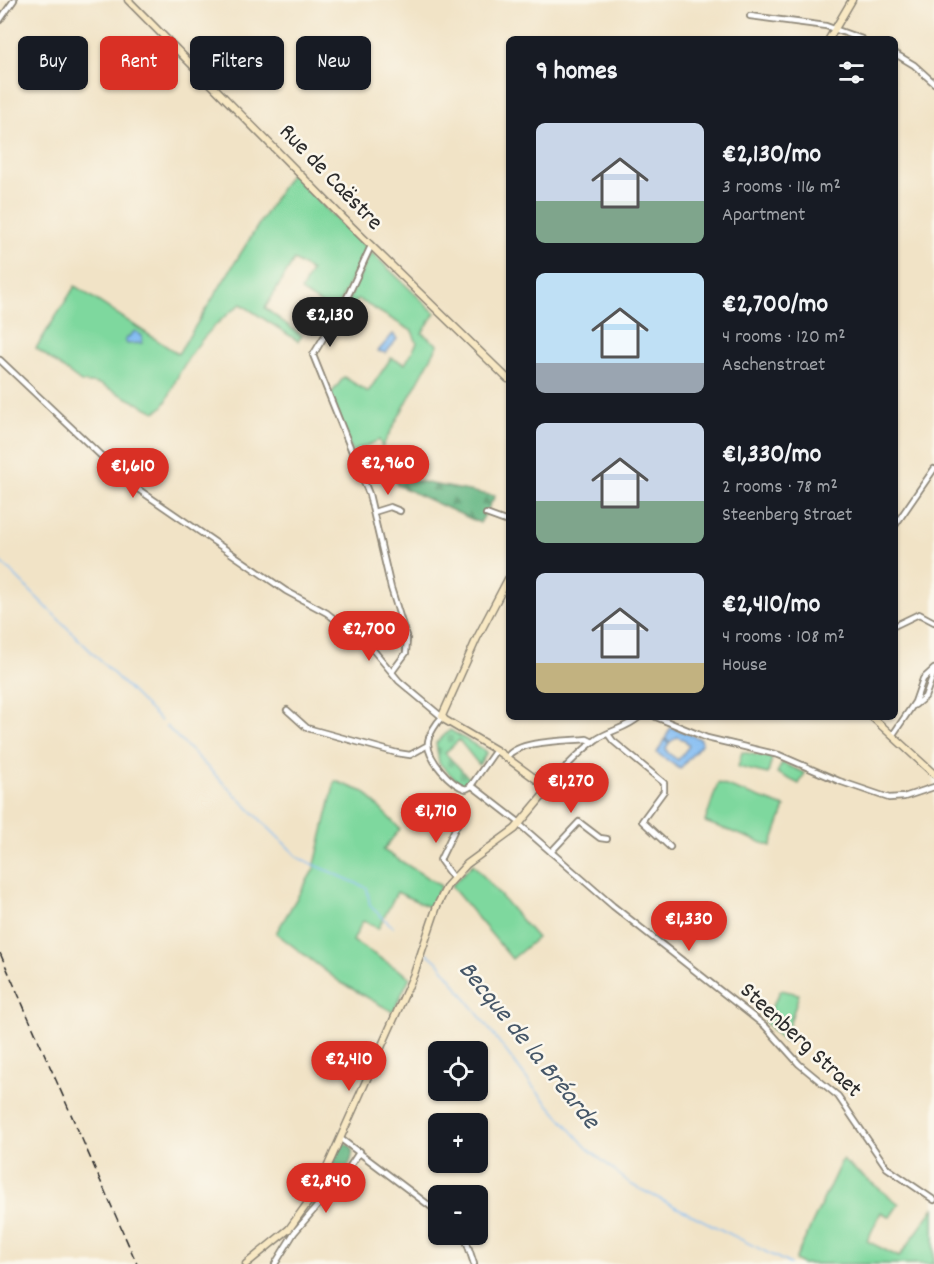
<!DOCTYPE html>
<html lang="en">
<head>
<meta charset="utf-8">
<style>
  :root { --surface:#171b24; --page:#242831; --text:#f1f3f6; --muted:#9ea1a6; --accent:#d93025 }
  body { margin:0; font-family:Dekko,sans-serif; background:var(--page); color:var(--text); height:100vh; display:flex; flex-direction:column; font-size:22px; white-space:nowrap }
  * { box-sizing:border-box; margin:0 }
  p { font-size:20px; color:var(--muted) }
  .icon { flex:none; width:33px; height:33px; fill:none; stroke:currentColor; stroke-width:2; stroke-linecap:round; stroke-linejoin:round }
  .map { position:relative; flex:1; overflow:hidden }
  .sheet { position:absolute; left:506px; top:36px; width:392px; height:684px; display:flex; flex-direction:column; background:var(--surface); border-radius:9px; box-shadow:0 2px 4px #0004 }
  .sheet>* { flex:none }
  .banner { position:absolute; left:18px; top:36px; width:398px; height:54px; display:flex; gap:12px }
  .buttons { position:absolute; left:428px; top:1041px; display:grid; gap:12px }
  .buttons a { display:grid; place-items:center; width:60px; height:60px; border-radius:9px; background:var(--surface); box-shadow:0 2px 4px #0004; font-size:30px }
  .price { position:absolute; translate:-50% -51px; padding:0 14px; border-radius:21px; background:var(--accent); color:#fff; font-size:20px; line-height:39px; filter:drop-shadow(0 2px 3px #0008) }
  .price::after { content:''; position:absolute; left:50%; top:36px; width:18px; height:14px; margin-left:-9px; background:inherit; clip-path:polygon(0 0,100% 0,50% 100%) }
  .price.active { background:#222; color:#fff }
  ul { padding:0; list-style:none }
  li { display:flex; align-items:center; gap:18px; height:150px; padding:0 30px }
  li span { display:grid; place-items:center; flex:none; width:168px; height:120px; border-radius:9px; color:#555 }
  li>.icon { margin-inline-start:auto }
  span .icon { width:72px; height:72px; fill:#fffc; stroke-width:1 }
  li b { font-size:26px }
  h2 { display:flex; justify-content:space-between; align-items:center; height:72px; padding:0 30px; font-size:26px }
  .tag { padding:0 21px; border-radius:9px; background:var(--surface); box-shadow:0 2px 4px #0004; font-size:21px; line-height:54px }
  .tag.active { background:var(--accent); color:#fff }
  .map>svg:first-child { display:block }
  .grass { fill:#7ed89e; stroke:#548264; stroke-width:1.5 }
  .forest { fill:url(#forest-firs); stroke:#487258; stroke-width:1.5 }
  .cemetery { fill:url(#cemetery-stones); stroke:#548264; stroke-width:1.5 }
  .water { fill:#82bcf3; stroke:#56748f; stroke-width:1.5 }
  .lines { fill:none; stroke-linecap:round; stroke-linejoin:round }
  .stream { stroke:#82bcf3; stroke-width:1.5 }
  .street-casing { stroke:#8e8778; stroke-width:8 }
  .secondary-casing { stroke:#8e8778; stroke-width:9 }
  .street { stroke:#fff; stroke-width:4.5 }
  .secondary { stroke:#f8e8c3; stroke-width:6 }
  .rail { stroke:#2b2b2b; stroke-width:1.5; stroke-dasharray:9 4.5; stroke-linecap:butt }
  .labels { text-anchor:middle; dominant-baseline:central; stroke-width:5; stroke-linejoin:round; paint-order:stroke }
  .street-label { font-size:24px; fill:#2b2b2b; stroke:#fbf7ec }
  .water-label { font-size:26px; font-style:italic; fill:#455667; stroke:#fbf7ec }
</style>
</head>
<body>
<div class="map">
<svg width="934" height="1264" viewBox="0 0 934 1264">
  <defs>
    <pattern id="forest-firs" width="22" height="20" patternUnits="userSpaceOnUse" patternTransform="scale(1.5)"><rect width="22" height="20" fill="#66b885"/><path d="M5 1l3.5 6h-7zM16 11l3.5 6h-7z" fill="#54966d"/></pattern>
    <pattern id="cemetery-stones" width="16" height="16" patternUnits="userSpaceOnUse" patternTransform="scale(1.5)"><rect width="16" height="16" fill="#7ed89e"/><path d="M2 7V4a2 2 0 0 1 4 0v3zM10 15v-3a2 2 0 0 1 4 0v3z" fill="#6dba88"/></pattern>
  </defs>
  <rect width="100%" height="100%" fill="#fbf7ec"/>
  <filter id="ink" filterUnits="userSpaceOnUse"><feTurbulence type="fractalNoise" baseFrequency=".0167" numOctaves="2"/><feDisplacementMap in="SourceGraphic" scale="12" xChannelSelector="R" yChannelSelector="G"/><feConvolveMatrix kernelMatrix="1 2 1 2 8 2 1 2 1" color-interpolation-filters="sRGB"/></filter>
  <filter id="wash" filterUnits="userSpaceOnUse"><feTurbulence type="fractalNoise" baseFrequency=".008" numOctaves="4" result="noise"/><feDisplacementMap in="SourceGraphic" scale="24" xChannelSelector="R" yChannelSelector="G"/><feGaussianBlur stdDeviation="1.35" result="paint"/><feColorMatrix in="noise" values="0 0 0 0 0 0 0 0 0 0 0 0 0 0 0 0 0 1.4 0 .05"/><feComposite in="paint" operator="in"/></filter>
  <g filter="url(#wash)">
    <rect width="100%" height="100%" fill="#f1e3c6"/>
    <!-- grass -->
    <g class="grass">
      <path d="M292,171L327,210L366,247L335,313L301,291L311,271L294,260L265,308L302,336L298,341L241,304C213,324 190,350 175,382C170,393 166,408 155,412L100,384L81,382L36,348L75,286L178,354Z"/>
      <path d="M371,252L435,313L422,333L438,345L382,447L379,440L352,452L331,394L344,377L368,392L391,358L405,364L417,343L412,331L358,299L348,316H341Z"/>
      <path d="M742,752L772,758L768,774L738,767Z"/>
      <path d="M782,763L805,773L799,784L777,773Z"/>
      <path d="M335,781L364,792L400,829L383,850L441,886L431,908L397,892L378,929L366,921L362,922L353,941L410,977L393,1012L340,982L276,933L314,869Z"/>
      <path d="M718,783L785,807L771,846L705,822Z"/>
      <path d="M473,864L537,938L512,959L451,886Z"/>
      <path d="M781,990L799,994L784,1042L764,1021Z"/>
      <path d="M842,1160L899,1204L890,1217L881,1212L867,1241L899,1257L934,1208V1264H802L795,1260Z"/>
    </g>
    <!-- forest -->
    <g class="forest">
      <path d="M395,477L495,496L480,523L397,485Z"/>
      <path d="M342,1142L352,1147C357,1167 326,1194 314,1208L311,1205Z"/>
    </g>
    <!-- cemetery -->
    <path class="cemetery" d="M450,730L487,752L479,765L459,740L445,753L469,778L464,784L461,785L439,763L436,743Z"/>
    <!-- water -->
    <g class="water">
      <path d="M135,331L142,336V343L127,344L125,340Z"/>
      <path d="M393,334L397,339L386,353L378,351Z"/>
      <path d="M671,727L701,739L702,743L680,769L657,753L664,740L669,743L666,748L668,753L678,760L689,746L685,740L677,737L670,742L665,739Z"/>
    </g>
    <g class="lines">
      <!-- stream -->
      <g class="stream">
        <path d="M0,561L161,721"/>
        <path d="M166,726L299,858L367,888L370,906L393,927"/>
        <path d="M427,953L440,964L533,1087L587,1148L632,1185L790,1264"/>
      </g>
    </g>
  </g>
  <g filter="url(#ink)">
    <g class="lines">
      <!-- street casing -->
      <g class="street-casing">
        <g id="street">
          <path d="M750,16L826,26L862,39"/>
          <path d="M0,20L14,0"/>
          <path d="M894,53L914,65L934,83"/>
          <path d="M371,246L344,304L313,355L369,494L391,588L407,639L406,653L392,672"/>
          <path d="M0,360L132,485L286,591L327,613L374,651L399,681L442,717C437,722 429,734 428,742C427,759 451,785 466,789L470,787L496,750"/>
          <path d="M374,512L390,507L400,511"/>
          <path d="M486,514L508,522"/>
          <path d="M894,527L934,469"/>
          <path d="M894,626L919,614L934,622"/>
          <path d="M915,705L925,697L934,672"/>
          <path d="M287,710L307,728L397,753L410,755L428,745"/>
          <path d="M656,717L707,738L779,755L839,781L889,798L904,797L934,787"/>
          <path d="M608,734L613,741L664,783V791L642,821L670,847"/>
          <path d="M892,736L915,702L923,679L934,669"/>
          <path d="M507,757C518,740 567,741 587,739L593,742"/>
          <path d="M471,785L520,823"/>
          <path d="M546,787C563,771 577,753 597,739C611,730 627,728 639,717"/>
          <path d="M519,824L613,906L765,1026L799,1064L838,1096L887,1168L934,1200"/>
          <path d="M551,852L579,822L600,838L607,839"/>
          <path d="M453,878L440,860L467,804"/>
          <path d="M341,1139L438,1212"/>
          <path d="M464,1234L474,1264"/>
          <path d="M275,1264L294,1233L344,1175L360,1151"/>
        </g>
      </g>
      <!-- secondary casing -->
      <g class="secondary-casing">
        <g id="secondary">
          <path d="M128,0L352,227L508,379"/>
          <path d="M829,39L852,0"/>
          <path d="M872,717L934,774"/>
          <path d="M246,1264L289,1229L317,1190L414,974L437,906L447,886L467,864L515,829L546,792L544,785L496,750L445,720L442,716L477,638L508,579"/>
        </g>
      </g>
      <!-- street -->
      <use href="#street" class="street"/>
      <!-- secondary -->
      <use href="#secondary" class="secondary"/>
      <!-- rail -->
      <path class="rail" d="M0,953L137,1264"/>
    </g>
  </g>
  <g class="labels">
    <!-- street labels -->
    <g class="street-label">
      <text transform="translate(330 178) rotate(46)">Rue de Caëstre</text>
      <text transform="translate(800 1041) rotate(43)">Steenberg Straet</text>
    </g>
    <!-- water labels -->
    <g class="water-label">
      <text transform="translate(528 1046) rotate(51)">Becque de la Bréarde</text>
    </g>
  </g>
</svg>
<div class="buttons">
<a><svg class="icon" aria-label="locate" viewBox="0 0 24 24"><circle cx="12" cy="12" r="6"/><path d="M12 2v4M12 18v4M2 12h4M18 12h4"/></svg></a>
<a>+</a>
<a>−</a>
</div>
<b class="price active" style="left:330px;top:348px">€2,130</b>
<b class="price" style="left:388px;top:496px">€2,960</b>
<b class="price" style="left:133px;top:499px">€1,610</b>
<b class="price" style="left:369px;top:662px">€2,700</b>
<b class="price" style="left:571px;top:814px">€1,270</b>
<b class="price" style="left:436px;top:844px">€1,710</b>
<b class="price" style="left:689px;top:952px">€1,330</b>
<b class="price" style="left:349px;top:1092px">€2,410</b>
<b class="price" style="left:326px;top:1214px">€2,840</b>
<div class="banner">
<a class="tag">Buy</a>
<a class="tag active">Rent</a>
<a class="tag">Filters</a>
<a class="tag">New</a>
</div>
<section class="sheet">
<h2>9 homes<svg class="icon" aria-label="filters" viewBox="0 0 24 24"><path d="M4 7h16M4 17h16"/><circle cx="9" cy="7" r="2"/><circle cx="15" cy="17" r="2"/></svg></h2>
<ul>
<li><span style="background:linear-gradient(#c9d6e8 65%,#7fa58c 0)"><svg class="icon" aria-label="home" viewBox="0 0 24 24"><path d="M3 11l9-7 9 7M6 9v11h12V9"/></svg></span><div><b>€2,130/mo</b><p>3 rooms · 116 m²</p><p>Apartment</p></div></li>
<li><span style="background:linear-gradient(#bfe0f5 75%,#9aa5b1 0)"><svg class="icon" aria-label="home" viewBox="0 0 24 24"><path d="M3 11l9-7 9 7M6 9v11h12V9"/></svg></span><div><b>€2,700/mo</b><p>4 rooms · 120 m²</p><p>Aschenstraet</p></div></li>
<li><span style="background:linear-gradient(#c9d6e8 65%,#7fa58c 0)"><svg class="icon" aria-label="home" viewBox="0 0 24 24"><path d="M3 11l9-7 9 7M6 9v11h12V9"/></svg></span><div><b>€1,330/mo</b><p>2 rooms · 78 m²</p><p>Steenberg Straet</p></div></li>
<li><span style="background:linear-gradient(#c9d6e8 75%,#c2b280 0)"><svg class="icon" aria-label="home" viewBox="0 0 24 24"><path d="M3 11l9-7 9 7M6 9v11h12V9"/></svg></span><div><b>€2,410/mo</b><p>4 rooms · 108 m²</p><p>House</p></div></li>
</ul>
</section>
</div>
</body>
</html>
